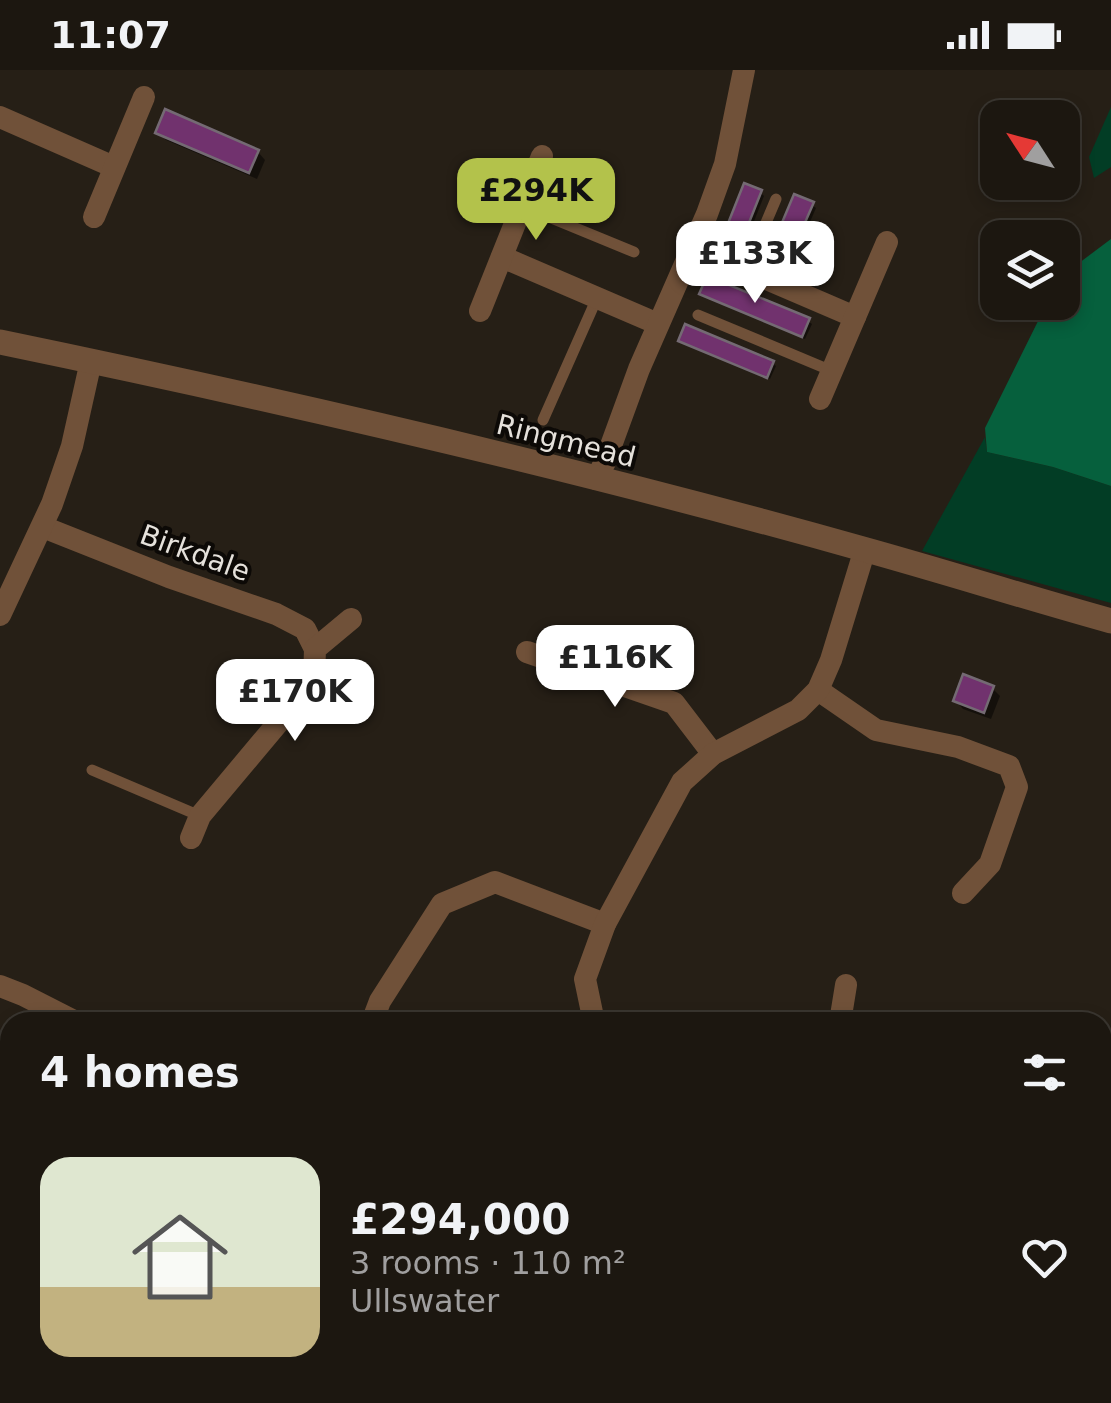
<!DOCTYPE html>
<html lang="en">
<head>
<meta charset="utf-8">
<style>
  :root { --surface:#1c1710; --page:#252019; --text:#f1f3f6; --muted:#a09f9f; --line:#3a3630; --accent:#b3c24b }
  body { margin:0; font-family:"DejaVu Sans",sans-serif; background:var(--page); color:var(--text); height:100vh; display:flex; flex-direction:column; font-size:38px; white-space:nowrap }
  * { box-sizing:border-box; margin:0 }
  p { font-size:32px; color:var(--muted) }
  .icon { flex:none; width:55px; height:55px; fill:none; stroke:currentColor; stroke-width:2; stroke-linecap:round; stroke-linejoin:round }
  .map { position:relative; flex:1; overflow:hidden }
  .side { position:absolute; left:0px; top:942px; width:1112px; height:392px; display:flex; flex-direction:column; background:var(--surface); border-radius:30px 30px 0 0; box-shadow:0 5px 15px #0003,0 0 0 2px var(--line) }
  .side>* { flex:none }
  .needle { width:65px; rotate:306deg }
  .tools { position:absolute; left:980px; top:30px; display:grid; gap:20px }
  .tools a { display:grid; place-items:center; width:100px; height:100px; border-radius:20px; background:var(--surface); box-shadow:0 5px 15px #0003,0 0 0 2px var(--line); font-size:50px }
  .price { position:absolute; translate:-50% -85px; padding:0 22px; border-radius:20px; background:#fff; color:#222; font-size:32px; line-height:65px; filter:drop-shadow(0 2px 5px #0008) }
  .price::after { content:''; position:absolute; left:50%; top:60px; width:30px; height:22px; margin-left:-15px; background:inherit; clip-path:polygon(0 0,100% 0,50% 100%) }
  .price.current { background:var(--accent); color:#111 }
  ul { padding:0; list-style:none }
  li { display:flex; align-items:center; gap:30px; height:250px; padding:0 40px }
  li span { display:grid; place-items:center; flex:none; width:280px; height:200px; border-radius:30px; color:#555 }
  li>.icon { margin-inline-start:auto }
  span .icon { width:120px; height:120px; fill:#fffc; stroke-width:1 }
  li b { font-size:42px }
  h2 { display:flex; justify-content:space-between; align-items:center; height:120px; padding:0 40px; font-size:42px }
  .status { display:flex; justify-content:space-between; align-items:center; height:70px; padding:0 50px; background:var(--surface); direction:ltr }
  .status svg { height:28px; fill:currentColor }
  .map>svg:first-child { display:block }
  .green { fill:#023d25 }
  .forest { fill:#06603d }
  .shadow { fill:#0007 }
  .building { fill:#71326e; stroke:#746a73; stroke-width:2.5 }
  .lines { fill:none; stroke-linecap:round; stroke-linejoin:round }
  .service { stroke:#705139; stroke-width:11 }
  .minor { stroke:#705139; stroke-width:22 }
  .tertiary { stroke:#705139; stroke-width:25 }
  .labels { text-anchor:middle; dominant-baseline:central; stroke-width:8; stroke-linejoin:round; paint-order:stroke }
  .street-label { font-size:28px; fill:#e5e1db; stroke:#0c0906 }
</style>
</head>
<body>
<div class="status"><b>11:07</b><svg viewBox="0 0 49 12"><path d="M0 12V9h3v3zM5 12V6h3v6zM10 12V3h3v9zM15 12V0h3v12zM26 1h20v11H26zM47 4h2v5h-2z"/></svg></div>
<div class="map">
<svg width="1111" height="1333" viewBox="0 0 1111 1333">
  <rect width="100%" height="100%" fill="#261f16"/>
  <!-- green -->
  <g class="green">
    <path d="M1111,37V97L1094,108L1089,87Z"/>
    <path d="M985,367L987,382L1053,397L1111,416V533L922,481Z"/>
  </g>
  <!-- forest -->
  <path class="forest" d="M1111,169V416L1053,397L987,382L985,358L1047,233L1062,232L1063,205Z"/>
  <!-- shadow -->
  <g class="shadow">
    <path d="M158,62L258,82L265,90L257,109L166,70Z"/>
    <path d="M761,123L764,126L745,174L729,168Z"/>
    <path d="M812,135L816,138L791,196L774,189L771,185Z"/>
    <path d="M702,224L808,251L812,254L805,269Z"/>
    <path d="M684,273L772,293L776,296L770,309Z"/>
    <path d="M992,618L1000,626L991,649L963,639L956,631Z"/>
  </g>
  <!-- building -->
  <g class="building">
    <path d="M165,39L259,80L249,103L155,63Z"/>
    <path d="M744,113L762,120L741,173L723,166Z"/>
    <path d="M794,124L814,132L787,194L768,186Z"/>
    <path d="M707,206L810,248L802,267L699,224Z"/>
    <path d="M685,254L774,291L767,308L678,271Z"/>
    <path d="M963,604L994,616L984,643L953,631Z"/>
  </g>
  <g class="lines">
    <!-- service -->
    <g class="service">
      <path d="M522,136L634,182"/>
      <path d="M746,200L776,129"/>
      <path d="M698,245L832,301"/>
      <path d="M543,350L597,228"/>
      <path d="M92,700L200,746"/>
      <path d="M179,952L182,948"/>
    </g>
    <!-- minor -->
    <g class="minor">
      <path d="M0,47L114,97"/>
      <path d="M94,147L144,27"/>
      <path d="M693,179L746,200L855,247"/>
      <path d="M502,187L658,254"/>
      <path d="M480,241L542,86"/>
      <path d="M820,329L887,172"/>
      <path d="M596,409L605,392L639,299L707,144L725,94L744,0"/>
      <path d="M43,457L169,507L276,544L305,559L315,579"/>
      <path d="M0,545L52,434L72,376L91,291"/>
      <path d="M527,582L674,633L713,684"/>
      <path d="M818,620L876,660L958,677L1009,696L1017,717L990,794L963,823"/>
      <path d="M191,768L200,746L314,610L315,579L351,549"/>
      <path d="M0,916L23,925L76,952"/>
      <path d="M372,952L380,931L442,834L495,812L605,854"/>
      <path d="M594,952L585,909L605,854L682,712L713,684L798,640L818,620L831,590L865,479"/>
      <path d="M840,952L846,915"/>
      <path d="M1102,972L1111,975"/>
      <path d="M0,1242L6,1244"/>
      <path d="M269,1325L282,1333"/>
      <path d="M523,1325L529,1333"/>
      <path d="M210,1333L214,1325"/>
      <path d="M432,1333L436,1325"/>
    </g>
    <!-- tertiary -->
    <path class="tertiary" d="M0,272C290,332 579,399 863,479C946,502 1028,528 1111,551"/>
  </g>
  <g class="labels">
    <!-- street labels -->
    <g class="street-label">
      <text transform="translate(566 371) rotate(14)">Ringmead</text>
      <text transform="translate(195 483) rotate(20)">Birkdale</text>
    </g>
  </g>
</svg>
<div class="tools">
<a><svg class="needle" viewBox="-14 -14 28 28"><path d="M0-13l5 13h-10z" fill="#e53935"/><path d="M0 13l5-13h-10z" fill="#a09f9f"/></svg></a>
<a><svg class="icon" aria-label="layers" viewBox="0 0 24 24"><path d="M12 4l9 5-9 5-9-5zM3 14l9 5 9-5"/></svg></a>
</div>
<b class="price current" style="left:536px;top:173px">£294K</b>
<b class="price" style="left:755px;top:236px">£133K</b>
<b class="price" style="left:615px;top:640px">£116K</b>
<b class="price" style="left:295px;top:674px">£170K</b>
<section class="side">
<h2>4 homes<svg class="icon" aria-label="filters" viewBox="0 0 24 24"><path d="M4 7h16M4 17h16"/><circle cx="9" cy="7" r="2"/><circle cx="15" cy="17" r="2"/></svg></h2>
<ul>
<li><span style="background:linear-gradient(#dfe7d0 65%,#c2b280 0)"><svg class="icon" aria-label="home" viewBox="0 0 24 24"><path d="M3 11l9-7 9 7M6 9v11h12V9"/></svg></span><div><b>£294,000</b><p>3 rooms · 110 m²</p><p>Ullswater</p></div><svg class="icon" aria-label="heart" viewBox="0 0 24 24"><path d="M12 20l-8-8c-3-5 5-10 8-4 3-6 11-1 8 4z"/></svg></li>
</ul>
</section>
</div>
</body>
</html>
